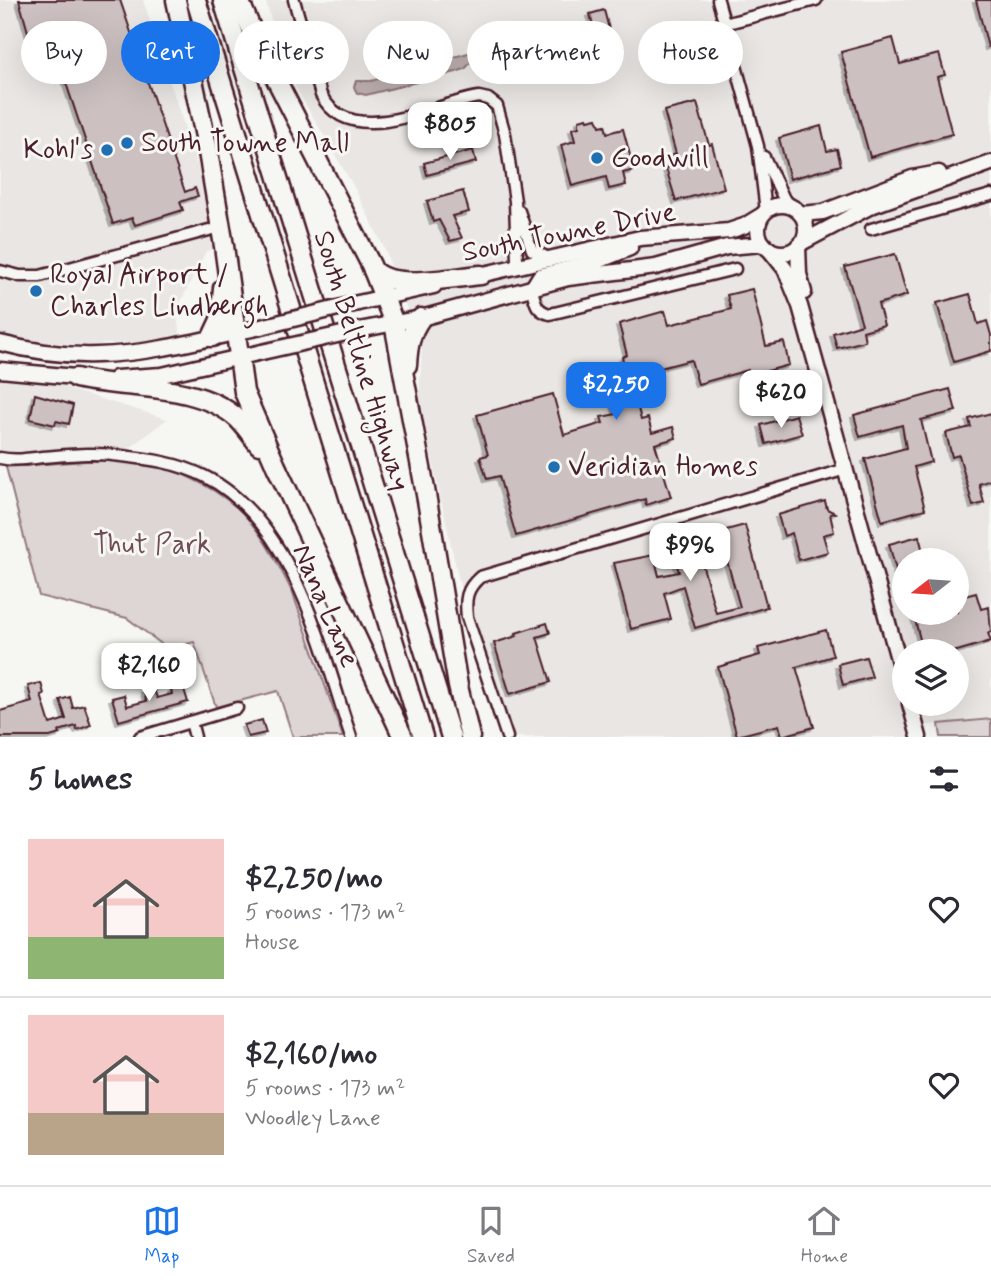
<!DOCTYPE html>
<html lang="en">
<head>
<meta charset="utf-8">
<style>
  :root { --surface:#fff; --page:#f7f7f7; --text:#2b2b33; --muted:#7c7c81; --line:#e1e1e2; --accent:#1a73e8 }
  body { margin:0; font-family:Mynerve,sans-serif; background:var(--page); color:var(--text); height:100vh; display:flex; flex-direction:column; font-size:26px; white-space:nowrap }
  * { box-sizing:border-box; margin:0 }
  p { font-size:23px; color:var(--muted) }
  .icon { flex:none; width:38px; height:38px; fill:none; stroke:currentColor; stroke-width:2; stroke-linecap:round; stroke-linejoin:round }
  .map { position:relative; height:737px; overflow:hidden }
  .drawer { display:flex; flex-direction:column; background:var(--surface); flex:1 }
  .drawer>* { flex:none }
  .top-card { position:absolute; left:21px; top:21px; width:950px; height:63px; display:flex; gap:14px }
  .needle { width:46px; rotate:253deg }
  .fabs { position:absolute; left:892px; top:548px; display:grid; gap:14px }
  .fabs a { display:grid; place-items:center; width:77px; height:77px; border-radius:50%; background:var(--surface); box-shadow:0 7px 28px #0002; font-size:35px }
  .price { position:absolute; translate:-50% -60px; padding:0 16px; border-radius:14px; background:#fff; color:#222; font-size:23px; line-height:46px; filter:drop-shadow(0 2px 4px #0008) }
  .price::after { content:''; position:absolute; left:50%; top:42px; width:21px; height:16px; margin-left:-10px; background:inherit; clip-path:polygon(0 0,100% 0,50% 100%) }
  .price.on { background:var(--accent); color:#fff }
  ul { padding:0; list-style:none }
  li { display:flex; align-items:center; gap:21px; height:175px; padding:0 28px }
  li+li { border-top:2px solid var(--line) }
  li span { display:grid; place-items:center; flex:none; width:196px; height:140px; border-radius:0px; color:#555 }
  li>.icon { margin-inline-start:auto }
  span .icon { width:84px; height:84px; fill:#fffc; stroke-width:1 }
  li b { font-size:30px }
  h2 { display:flex; justify-content:space-between; align-items:center; height:84px; padding:0 28px; font-size:30px }
  .pill { padding:0 24px; border-radius:32px; background:var(--surface); box-shadow:0 7px 28px #0002; font-size:24px; line-height:63px }
  .pill.on { background:var(--accent); color:#fff }
  .tabs { display:flex; justify-content:space-around; align-items:center; height:98px; border-top:2px solid var(--line); background:var(--surface); font-size:19px; color:var(--muted) }
  .tabs a { display:grid; justify-items:center; gap:4px }
  .tabs .on { color:var(--accent) }
  .map>svg:first-child { display:block }
  .built { fill:#e9e6e3; fill-rule:evenodd }
  .green { fill:#ddd6d5; stroke:#947a80; stroke-width:2 }
  .water { fill:#bbadae; stroke:#8e747a; stroke-width:2 }
  .building { fill:#ccc1c0; stroke:#4a1f2b; stroke-width:2; filter:url(#shadow) }
  .lines { fill:none; stroke-linecap:round; stroke-linejoin:round }
  .street-casing { stroke:#4a1f2b; stroke-width:15 }
  .secondary-casing { stroke:#4a1f2b; stroke-width:19 }
  .highway-casing { stroke:#4a1f2b; stroke-width:23 }
  .street { stroke:#f6f6f2; stroke-width:10 }
  .secondary { stroke:#f6f6f2; stroke-width:14 }
  .highway { stroke:#f6f6f2; stroke-width:18 }
  .secondary-bridge-casing { stroke:#4a1f2b; stroke-width:19; stroke-linecap:butt }
  .secondary-bridge { stroke:#f6f6f2; stroke-width:14 }
  .poi-dot { fill:#1f6fb2; stroke:#f6f6f2; stroke-width:2.5 }
  .labels { text-anchor:middle; dominant-baseline:central; stroke-width:6; stroke-linejoin:round; paint-order:stroke }
  .poi-label { font-size:28px; fill:#4a1f2b; stroke:#f6f6f2; text-anchor:start }
  .street-label { font-size:28px; fill:#4a1f2b; stroke:#f6f6f2 }
  .park-label { font-size:28px; fill:#6f4d56; stroke:#f6f6f2 }
</style>
</head>
<body>
<div class="map">
<svg width="991" height="737" viewBox="0 0 991 737">
  <defs>
    <filter id="shadow"><feDropShadow dx="-3" dy="3" stdDeviation="0" flood-color="#0004"/></filter>
  </defs>
  <rect width="100%" height="100%" fill="#f6f6f2"/>
  <filter id="ink" filterUnits="userSpaceOnUse"><feTurbulence type="fractalNoise" baseFrequency=".0143" numOctaves="2"/><feDisplacementMap in="SourceGraphic" scale="14" xChannelSelector="R" yChannelSelector="G"/><feConvolveMatrix kernelMatrix="1 2 1 2 8 2 1 2 1" color-interpolation-filters="sRGB"/></filter>
  <g filter="url(#ink)">
    <!-- built -->
    <g class="built">
      <path d="M0,0H143L197,165L205,174L218,248L206,251L176,311L180,335L140,342L84,345L33,341L0,334Z"/>
      <path d="M265,0H991V719L917,726L919,737H507L467,617L419,400L422,350L384,247L354,187L289,76ZM905,560H957V612H905ZM905,651H957V704H905Z"/>
      <path d="M0,370L50,375L71,390L167,419L120,455L0,458Z"/>
    </g>
    <!-- green -->
    <g class="green">
      <path d="M85,461C101,461 118,459 134,461C176,466 231,493 255,528C270,548 282,571 293,594L343,737H293L278,691L216,707L194,642L168,649L127,618L39,596L6,467Z"/>
      <path d="M991,719V737H941L939,724Z"/>
    </g>
    <!-- water -->
    <path class="water" d="M468,53L473,54L474,59L465,69L456,72L366,95L357,93L354,87L356,81H371Z"/>
    <!-- building -->
    <g class="building">
      <path d="M19,0H120L185,192L195,188L198,196L180,202L183,210L135,225L132,218L113,224L60,65L56,67L50,49L40,53L35,37L30,39Z"/>
      <path d="M976,0H991V46L988,47Z"/>
      <path d="M604,10L609,29L595,33L590,14Z"/>
      <path d="M893,38L900,64L939,54L945,75L937,77L952,134L870,157L841,52Z"/>
      <path d="M697,103L709,145L712,144L724,188L676,201L666,168L675,166L672,155L676,154L664,111Z"/>
      <path d="M587,118L588,120L597,118L600,126L605,125L607,133L623,129L634,170L623,173L626,185L609,189L606,177L572,186L561,145L575,141L572,129L579,127V120Z"/>
      <path d="M821,126L827,151L837,149L841,165L790,179L779,138Z"/>
      <path d="M473,150L476,162L427,175L424,163Z"/>
      <path d="M463,191L469,212L452,216L462,238L450,241L439,220L433,222L427,201Z"/>
      <path d="M895,254L907,295L878,304L884,325L863,331L865,341L837,348L833,333L862,324L845,267Z"/>
      <path d="M752,289L766,346L784,342L789,365L749,376L748,370L698,384L691,360L637,374L645,402L637,404L641,420L648,418L652,433L673,427L676,438L655,444L671,497L646,505L645,499L516,536L499,476L487,479L480,457L488,455L477,415L553,394L564,435L603,423L601,417L617,414L611,393L631,387L622,357L627,355L619,324L665,311L669,325L731,309L727,295Z"/>
      <path d="M970,294L978,324L987,321L991,335V351L954,362L937,303Z"/>
      <path d="M950,389L956,411L921,420L931,462L914,467L925,509L882,521L865,459L906,448L902,425L860,437L854,415Z"/>
      <path d="M35,394L73,405L69,424L56,421L55,425L30,419Z"/>
      <path d="M991,413V480L979,484L984,503L973,506L959,455L952,457L946,433L971,427L969,419Z"/>
      <path d="M796,415L802,434L766,444L761,425Z"/>
      <path d="M825,501L827,509L835,513L830,514L834,532L823,535L828,552L799,560L792,533L784,536L778,515Z"/>
      <path d="M745,525L767,607L695,628L683,586L664,593L671,619L631,629L614,563L654,555L659,576L679,572L671,544L695,538L716,613L740,607L719,532Z"/>
      <path d="M919,536L925,560H905V592H902L889,544Z"/>
      <path d="M976,593L981,609L989,607L991,632L988,633L991,641L957,651H923L913,612H957V598Z"/>
      <path d="M547,623L550,633L537,637L551,682L510,694L494,643L517,636L516,633Z"/>
      <path d="M826,630L833,656L796,667L814,727L782,736L779,725L737,736L718,667L760,655L758,648Z"/>
      <path d="M866,657L872,677L843,685L838,664Z"/>
      <path d="M41,683L44,694L41,695L50,724L66,719L60,700L70,697L73,708L84,705L91,725L77,730L76,726L59,731L60,734L50,737H0V711L32,702L28,686Z"/>
      <path d="M183,686L188,702L119,721L112,698L124,695L127,706L146,701L144,690L153,687L157,698L172,694L171,689Z"/>
      <path d="M262,720L266,733L248,737L244,725Z"/>
    </g>
    <g class="lines">
      <!-- street casing -->
      <g class="street-casing">
        <g id="street">
          <path d="M294,0L321,95C351,151 433,104 479,97L488,99L497,106L505,134L515,201L517,260L515,267"/>
          <path d="M718,0L758,146L766,211"/>
          <path d="M724,24L816,0"/>
          <path d="M764,157L784,199L796,209"/>
          <path d="M519,211L532,250L550,259"/>
          <path d="M871,229L991,195"/>
          <path d="M0,271L20,276H40L209,230"/>
          <path d="M532,289C535,302 536,311 550,314L735,269"/>
          <path d="M0,458C14,461 28,459 42,457C69,455 95,452 122,456C150,459 178,463 204,476C294,521 322,649 351,737"/>
          <path d="M191,722L195,737"/>
          <path d="M140,737L237,708"/>
          <path d="M507,737L467,617C465,599 466,589 480,577L846,469"/>
        </g>
      </g>
      <!-- secondary casing -->
      <g class="secondary-casing">
        <g id="secondary">
          <circle cx="782" cy="229" r="24"/>
          <path d="M801,214L823,212L912,178L939,173"/>
          <path d="M801,243L871,206L991,163"/>
          <path d="M798,246L799,274L804,292"/>
          <path d="M769,249L785,269L800,306L905,684"/>
          <path d="M471,277L640,238L729,231L744,226L762,215"/>
          <path d="M532,289L540,276L598,261L630,248"/>
          <path d="M358,303L434,286"/>
          <path d="M364,329L421,318L568,278L656,267L727,247L763,244"/>
          <path d="M0,343C31,351 64,356 97,355C151,354 204,339 257,328"/>
          <path d="M0,370L86,378"/>
          <path d="M116,378L162,375L262,352"/>
          <path d="M910,704L919,737"/>
        </g>
      </g>
      <!-- highway casing -->
      <g class="highway-casing">
        <g id="highway">
          <path d="M176,0L207,146L224,246L244,392L276,466L403,737"/>
          <path d="M196,0L423,737"/>
          <path d="M223,0L451,737"/>
          <path d="M239,0L257,42L371,265L394,323L427,500L458,686L470,737"/>
          <path d="M373,270C392,291 454,277 481,275"/>
          <path d="M212,337L220,320L223,288"/>
          <path d="M407,365C408,347 410,333 421,318"/>
          <path d="M76,378C127,390 198,382 238,419C246,427 252,436 259,445"/>
        </g>
      </g>
      <!-- street -->
      <use href="#street" class="street"/>
      <!-- secondary -->
      <use href="#secondary" class="secondary"/>
      <!-- highway -->
      <use href="#highway" class="highway"/>
      <!-- secondary-bridge casing -->
      <g class="secondary-bridge-casing">
        <g id="secondary-bridge">
          <path d="M257,328L358,303"/>
          <path d="M262,352L364,329"/>
        </g>
      </g>
      <!-- secondary-bridge -->
      <use href="#secondary-bridge" class="secondary-bridge"/>
    </g>
  </g>
  <!-- markers -->
  <g class="poi-dot">
    <circle cx="127" cy="143" r="7"/>
    <circle cx="107" cy="150" r="7"/>
    <circle cx="597" cy="158" r="7"/>
    <circle cx="36" cy="291" r="7"/>
    <circle cx="554" cy="467" r="7"/>
  </g>
  <g class="labels">
    <!-- poi labels -->
    <g class="poi-label">
      <text x="141" y="143">South Towne Mall</text>
      <text x="93" y="150" text-anchor="end">Kohl's</text>
      <text x="611" y="158">Goodwill</text>
      <text x="50" y="275">Royal Airport /<tspan x="50" dy="32">Charles Lindbergh</tspan></text>
      <text x="568" y="467">Veridian Homes</text>
    </g>
    <!-- street labels -->
    <g class="street-label">
      <text transform="translate(569 233) rotate(-11)">South Towne Drive</text>
      <text transform="translate(361 361) rotate(73)">South Beltline Highway</text>
      <text transform="translate(325 606) rotate(67)">Nana Lane</text>
    </g>
    <!-- park labels -->
    <g class="park-label">
      <text x="152" y="545">Thut Park</text>
    </g>
  </g>
</svg>
<div class="fabs">
<a><svg class="needle" viewBox="-14 -14 28 28"><path d="M0-13l5 13h-10z" fill="#e53935"/><path d="M0 13l5-13h-10z" fill="#7c7c81"/></svg></a>
<a><svg class="icon" aria-label="layers" viewBox="0 0 24 24"><path d="M12 4l9 5-9 5-9-5zM3 14l9 5 9-5"/></svg></a>
</div>
<b class="price" style="left:450px;top:162px">$805</b>
<b class="price on" style="left:616px;top:422px">$2,250</b>
<b class="price" style="left:781px;top:430px">$620</b>
<b class="price" style="left:690px;top:583px">$996</b>
<b class="price" style="left:149px;top:703px">$2,160</b>
<div class="top-card">
<a class="pill">Buy</a>
<a class="pill on">Rent</a>
<a class="pill">Filters</a>
<a class="pill">New</a>
<a class="pill">Apartment</a>
<a class="pill">House</a>
</div>
</div>
<section class="drawer">
<h2>5 homes<svg class="icon" aria-label="filters" viewBox="0 0 24 24"><path d="M4 7h16M4 17h16"/><circle cx="9" cy="7" r="2"/><circle cx="15" cy="17" r="2"/></svg></h2>
<ul>
<li><span style="background:linear-gradient(#f6c9c9 70%,#8fb573 0)"><svg class="icon" aria-label="home" viewBox="0 0 24 24"><path d="M3 11l9-7 9 7M6 9v11h12V9"/></svg></span><div><b>$2,250/mo</b><p>5 rooms · 173 m²</p><p>House</p></div><svg class="icon" aria-label="heart" viewBox="0 0 24 24"><path d="M12 20l-8-8c-3-5 5-10 8-4 3-6 11-1 8 4z"/></svg></li>
<li><span style="background:linear-gradient(#f6c9c9 70%,#b9a48a 0)"><svg class="icon" aria-label="home" viewBox="0 0 24 24"><path d="M3 11l9-7 9 7M6 9v11h12V9"/></svg></span><div><b>$2,160/mo</b><p>5 rooms · 173 m²</p><p>Woodley Lane</p></div><svg class="icon" aria-label="heart" viewBox="0 0 24 24"><path d="M12 20l-8-8c-3-5 5-10 8-4 3-6 11-1 8 4z"/></svg></li>
</ul>
</section>
<nav class="tabs">
<a class="on"><svg class="icon" aria-label="map" viewBox="0 0 24 24"><path d="M3 6l6-2 6 2 6-2v14l-6 2-6-2-6 2zM9 4v14M15 6v14"/></svg>Map</a>
<a><svg class="icon" aria-label="saved" viewBox="0 0 24 24"><path d="M7 4h10v16l-5-4-5 4z"/></svg>Saved</a>
<a><svg class="icon" aria-label="home" viewBox="0 0 24 24"><path d="M3 11l9-7 9 7M6 9v11h12V9"/></svg>Home</a>
</nav>
</body>
</html>
